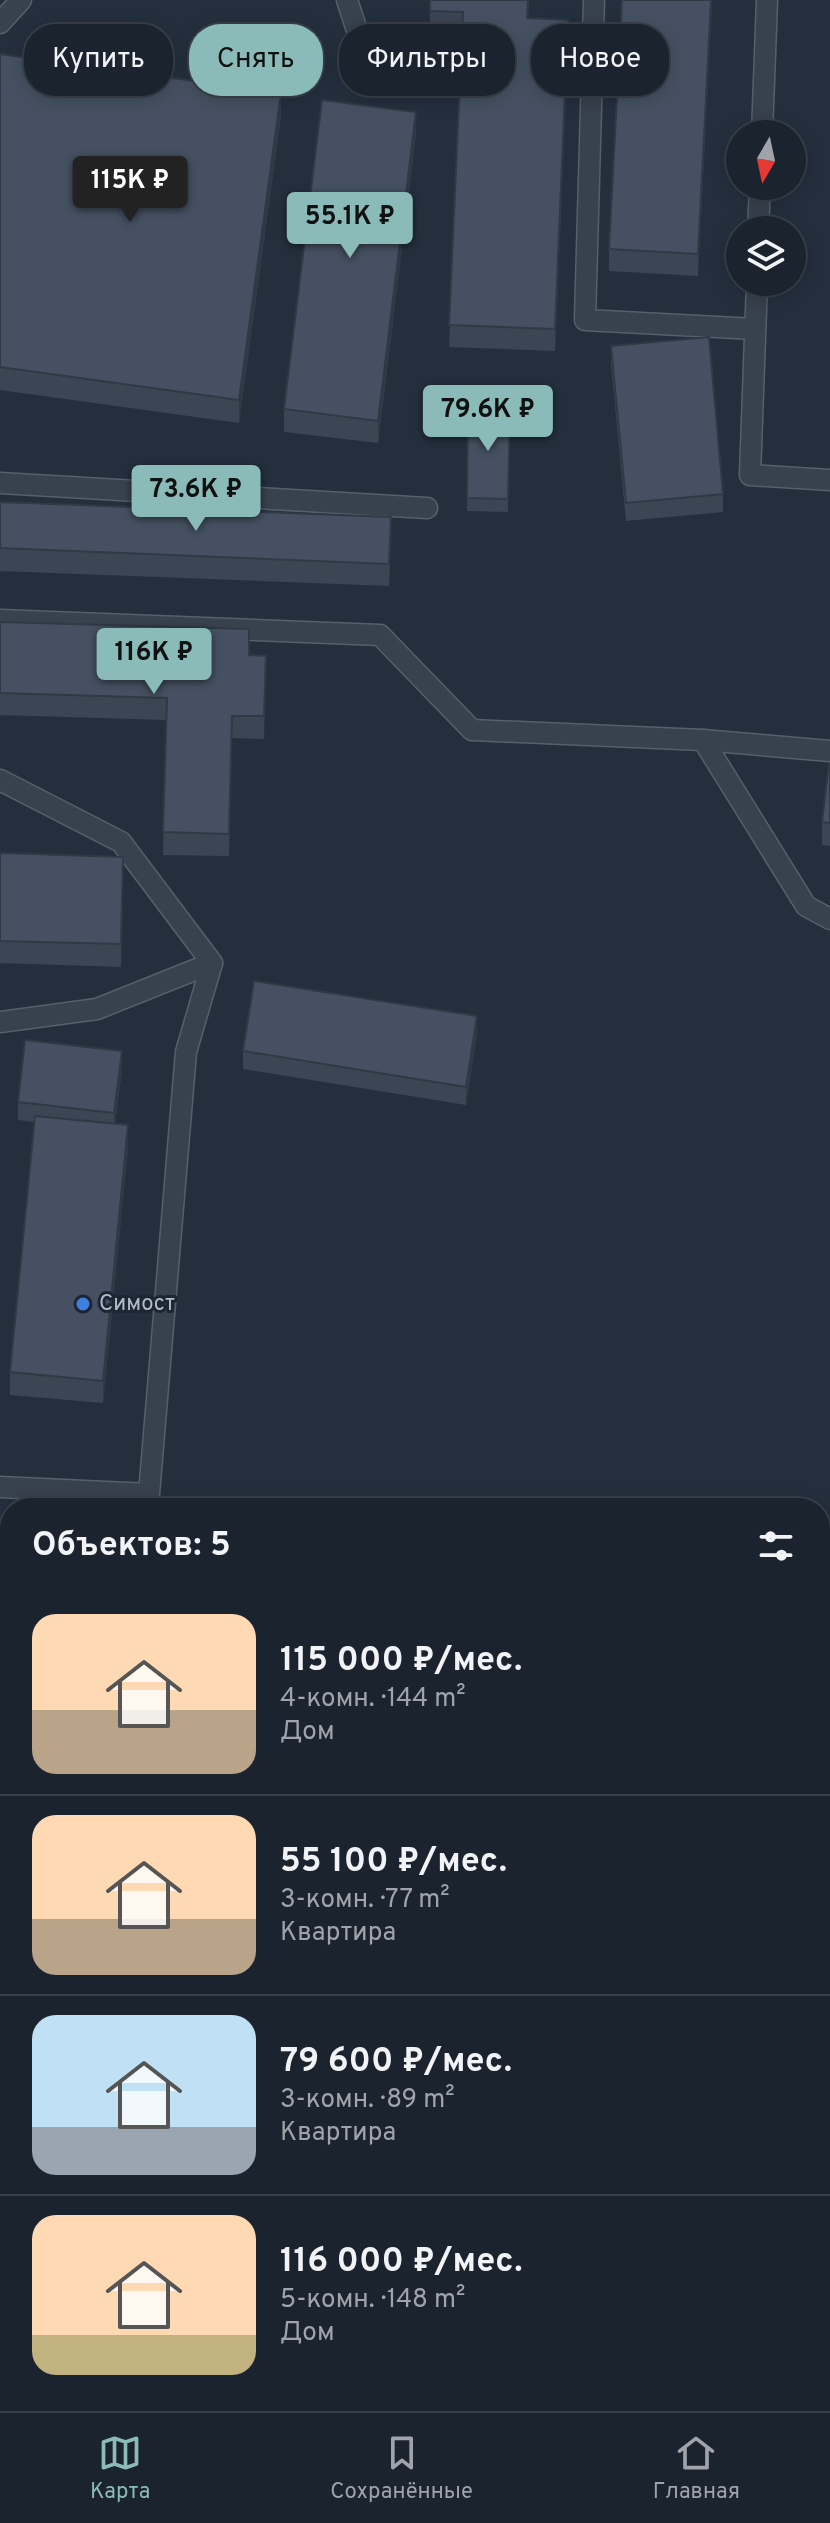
<!DOCTYPE html>
<html lang="ru">
<head>
<meta charset="utf-8">
<style>
  :root { --surface:#1b232e; --page:#282f3a; --text:#f1f3f6; --muted:#a0a4aa; --line:#39404a; --accent:#8bbbb9 }
  body { margin:0; font-family:Overpass,sans-serif; background:var(--page); color:var(--text); height:100vh; display:flex; flex-direction:column; font-size:30px; white-space:nowrap }
  * { box-sizing:border-box; margin:0 }
  p { font-size:26px; color:var(--muted) }
  .icon { flex:none; width:44px; height:44px; fill:none; stroke:currentColor; stroke-width:2; stroke-linecap:round; stroke-linejoin:round }
  .map { position:relative; flex:1; overflow:hidden }
  .panel { position:absolute; left:0px; top:1498px; width:830px; height:914px; display:flex; flex-direction:column; background:var(--surface); border-radius:32px 32px 0 0; box-shadow:0 4px 20px #0003,0 0 0 2px var(--line) }
  .panel>* { flex:none }
  .banner { position:absolute; left:24px; top:24px; width:782px; height:72px; display:flex; gap:16px }
  .needle { width:52px; rotate:189deg }
  .buttons { position:absolute; left:726px; top:120px; display:grid; gap:16px }
  .buttons a { display:grid; place-items:center; width:80px; height:80px; border-radius:50%; background:var(--surface); box-shadow:0 4px 20px #0003,0 0 0 2px var(--line); font-size:40px }
  .price { position:absolute; translate:-50% -68px; padding:0 18px; border-radius:8px; background:var(--accent); color:#111; font-size:26px; line-height:52px; filter:drop-shadow(0 2px 4px #0008) }
  .price::after { content:''; position:absolute; left:50%; top:48px; width:24px; height:18px; margin-left:-12px; background:inherit; clip-path:polygon(0 0,100% 0,50% 100%) }
  .price.current { background:#222; color:#fff }
  ul { padding:0; list-style:none }
  li { display:flex; align-items:center; gap:24px; height:200px; padding:0 32px }
  li+li { border-top:2px solid var(--line) }
  li span { display:grid; place-items:center; flex:none; width:224px; height:160px; border-radius:24px; color:#555 }
  li>.icon { margin-inline-start:auto }
  span .icon { width:96px; height:96px; fill:#fffc; stroke-width:1 }
  li b { font-size:34px }
  h2 { display:flex; justify-content:space-between; align-items:center; height:96px; padding:0 32px; font-size:34px }
  .chip { padding:0 28px; border-radius:32px; background:var(--surface); box-shadow:0 4px 20px #0003,0 0 0 2px var(--line); font-size:28px; line-height:72px }
  .chip.current { background:var(--accent); color:#111 }
  .dock { display:flex; justify-content:space-around; align-items:center; height:112px; border-top:2px solid var(--line); background:var(--surface); font-size:22px; color:var(--muted) }
  .dock a { display:grid; justify-items:center; gap:4px }
  .dock .current { color:var(--accent) }
  .map>svg:first-child { display:block }
  .lines { fill:none; stroke-linecap:round; stroke-linejoin:round }
  .service-casing { stroke:#565f6c; stroke-width:23 }
  .service { stroke:#38414e; stroke-width:20 }
  .wall { fill:#3b4654 }
  .shaded-wall { fill:#303945 }
  .building { fill:#455162; stroke:#303945; stroke-width:2 }
  .shop-dot { fill:#3f7fe0; stroke:#1d2633; stroke-width:3 }
  .labels { text-anchor:middle; dominant-baseline:central; stroke-width:6; stroke-linejoin:round; paint-order:stroke }
  .poi-label { font-size:22px; fill:#b4bcc9; stroke:#1d2633; text-anchor:start }
</style>
</head>
<body>
<div class="map">
<svg width="830" height="2411" viewBox="0 0 830 2411">
  <rect width="100%" height="100%" fill="#242f3e"/>
  <g class="lines">
    <!-- service casing -->
    <g class="service-casing">
      <g id="service">
        <path d="M347,0L373,80"/>
        <path d="M594,0L585,320L755,329"/>
        <path d="M0,23L21,0"/>
        <path d="M762,134L767,0"/>
        <path d="M758,230L760,186"/>
        <path d="M757,282L750,475L830,480"/>
        <path d="M0,483L427,508"/>
        <path d="M0,620L380,635L472,730L703,740L806,906L830,919"/>
        <path d="M703,740L830,751"/>
        <path d="M0,780L121,842L212,963L186,1052L149,1494L0,1487"/>
        <path d="M0,1022L97,1009L212,963"/>
        <path d="M820,1758H830"/>
        <path d="M0,1893L10,1894"/>
        <path d="M0,2217L10,2216"/>
        <path d="M0,2374L10,2375"/>
        <path d="M392,2402L532,2411"/>
        <path d="M320,2411L321,2402"/>
        <path d="M552,2411L553,2402"/>
      </g>
    </g>
    <!-- service -->
    <use href="#service" class="service"/>
  </g>
  <!-- wall -->
  <g class="wall">
    <path d="M430,0H529L528,18L568,43L555,351L449,347L462,34L430,33Z"/>
    <path d="M712,0L698,276L609,271V249Z"/>
    <path d="M0,54L281,116L239,423L0,390Z"/>
    <path d="M416,134L378,443L284,432V409Z"/>
    <path d="M611,346L723,494V512L626,521L611,364Z"/>
    <path d="M468,407L510,408L508,512L467,511Z"/>
    <path d="M0,502L391,539L389,586L0,571Z"/>
    <path d="M0,622L249,655L266,656L264,739L232,738L229,856L163,855L166,720L0,715Z"/>
    <path d="M830,764V846L822,845V822Z"/>
    <path d="M0,853L123,879L121,967L0,963Z"/>
    <path d="M477,1034L466,1105L243,1069V1051Z"/>
    <path d="M122,1070L115,1124L128,1148L103,1403L10,1395V1372L34,1122L18,1120V1102Z"/>
    <rect x="820" y="1608" width="10" height="98"/>
    <path d="M820,1761L830,1762V1958L820,1957Z"/>
    <path d="M0,1898H10V2174L0,2173Z"/>
  </g>
  <!-- shaded-wall -->
  <g class="shaded-wall">
    <path d="M711,0H712L698,276V254Z"/>
    <path d="M568,20V43L555,351V329Z"/>
    <path d="M281,93V116L239,423V400Z"/>
    <path d="M416,112V134L378,443V421Z"/>
    <path d="M477,1016V1034L466,1105V1087Z"/>
    <path d="M122,1051V1070L114,1132V1113Z"/>
    <path d="M128,1125V1148L103,1403V1381Z"/>
  </g>
  <!-- building -->
  <g class="building">
    <path d="M430,0H528L527,18L568,20L555,329L449,325L463,12L430,11Z"/>
    <path d="M622,0H711L698,254L609,249Z"/>
    <path d="M0,54L281,93L239,400L0,367Z"/>
    <path d="M322,100L416,112L378,421L284,409Z"/>
    <path d="M709,337L723,494L626,503L611,346Z"/>
    <path d="M468,407L510,408L508,499L467,498Z"/>
    <path d="M0,502L391,517L389,564L0,548Z"/>
    <path d="M0,622L249,629V655L266,656L264,716H232L229,834L163,832L167,698L0,693Z"/>
    <path d="M829,764H830V823L822,822Z"/>
    <path d="M0,853L123,857L121,944L0,941Z"/>
    <path d="M254,981L477,1016L466,1087L243,1051Z"/>
    <path d="M25,1040L122,1051L114,1113L18,1102Z"/>
    <path d="M35,1116L128,1125L103,1381L10,1372Z"/>
    <path d="M820,1608H830V1684L820,1683Z"/>
    <path d="M820,1761L830,1762V1939H820Z"/>
    <rect x="0" y="1898" width="10" height="253"/>
    <path d="M29,2402H101L100,2411H28Z"/>
    <path d="M125,2402H200L234,2406L233,2411H124Z"/>
  </g>
  <!-- markers -->
  <circle class="shop-dot" cx="83" cy="1304" r="8"/>
  <g class="labels">
    <!-- poi labels -->
    <g class="poi-label">
      <text x="99" y="1304">Симост</text>
    </g>
  </g>
</svg>
<div class="buttons">
<a><svg class="needle" viewBox="-14 -14 28 28"><path d="M0-13l5 13h-10z" fill="#e53935"/><path d="M0 13l5-13h-10z" fill="#a0a4aa"/></svg></a>
<a><svg class="icon" aria-label="layers" viewBox="0 0 24 24"><path d="M12 4l9 5-9 5-9-5zM3 14l9 5 9-5"/></svg></a>
</div>
<b class="price current" style="left:130px;top:224px">115K ₽</b>
<b class="price" style="left:350px;top:260px">55.1K ₽</b>
<b class="price" style="left:488px;top:453px">79.6K ₽</b>
<b class="price" style="left:196px;top:533px">73.6K ₽</b>
<b class="price" style="left:154px;top:696px">116K ₽</b>
<div class="banner">
<a class="chip">Купить</a>
<a class="chip current">Снять</a>
<a class="chip">Фильтры</a>
<a class="chip">Новое</a>
</div>
<section class="panel">
<h2>Объектов: 5<svg class="icon" aria-label="filters" viewBox="0 0 24 24"><path d="M4 7h16M4 17h16"/><circle cx="9" cy="7" r="2"/><circle cx="15" cy="17" r="2"/></svg></h2>
<ul>
<li><span style="background:linear-gradient(#ffd9b3 60%,#b9a48a 0)"><svg class="icon" aria-label="home" viewBox="0 0 24 24"><path d="M3 11l9-7 9 7M6 9v11h12V9"/></svg></span><div><b>115 000 ₽/мес.</b><p>4-комн. · 144 m²</p><p>Дом</p></div></li>
<li><span style="background:linear-gradient(#ffd9b3 65%,#b9a48a 0)"><svg class="icon" aria-label="home" viewBox="0 0 24 24"><path d="M3 11l9-7 9 7M6 9v11h12V9"/></svg></span><div><b>55 100 ₽/мес.</b><p>3-комн. · 77 m²</p><p>Квартира</p></div></li>
<li><span style="background:linear-gradient(#bfe0f5 70%,#9aa5b1 0)"><svg class="icon" aria-label="home" viewBox="0 0 24 24"><path d="M3 11l9-7 9 7M6 9v11h12V9"/></svg></span><div><b>79 600 ₽/мес.</b><p>3-комн. · 89 m²</p><p>Квартира</p></div></li>
<li><span style="background:linear-gradient(#ffd9b3 75%,#c2b280 0)"><svg class="icon" aria-label="home" viewBox="0 0 24 24"><path d="M3 11l9-7 9 7M6 9v11h12V9"/></svg></span><div><b>116 000 ₽/мес.</b><p>5-комн. · 148 m²</p><p>Дом</p></div></li>
</ul>
</section>
</div>
<nav class="dock">
<a class="current"><svg class="icon" aria-label="map" viewBox="0 0 24 24"><path d="M3 6l6-2 6 2 6-2v14l-6 2-6-2-6 2zM9 4v14M15 6v14"/></svg>Карта</a>
<a><svg class="icon" aria-label="saved" viewBox="0 0 24 24"><path d="M7 4h10v16l-5-4-5 4z"/></svg>Сохранённые</a>
<a><svg class="icon" aria-label="home" viewBox="0 0 24 24"><path d="M3 11l9-7 9 7M6 9v11h12V9"/></svg>Главная</a>
</nav>
</body>
</html>
